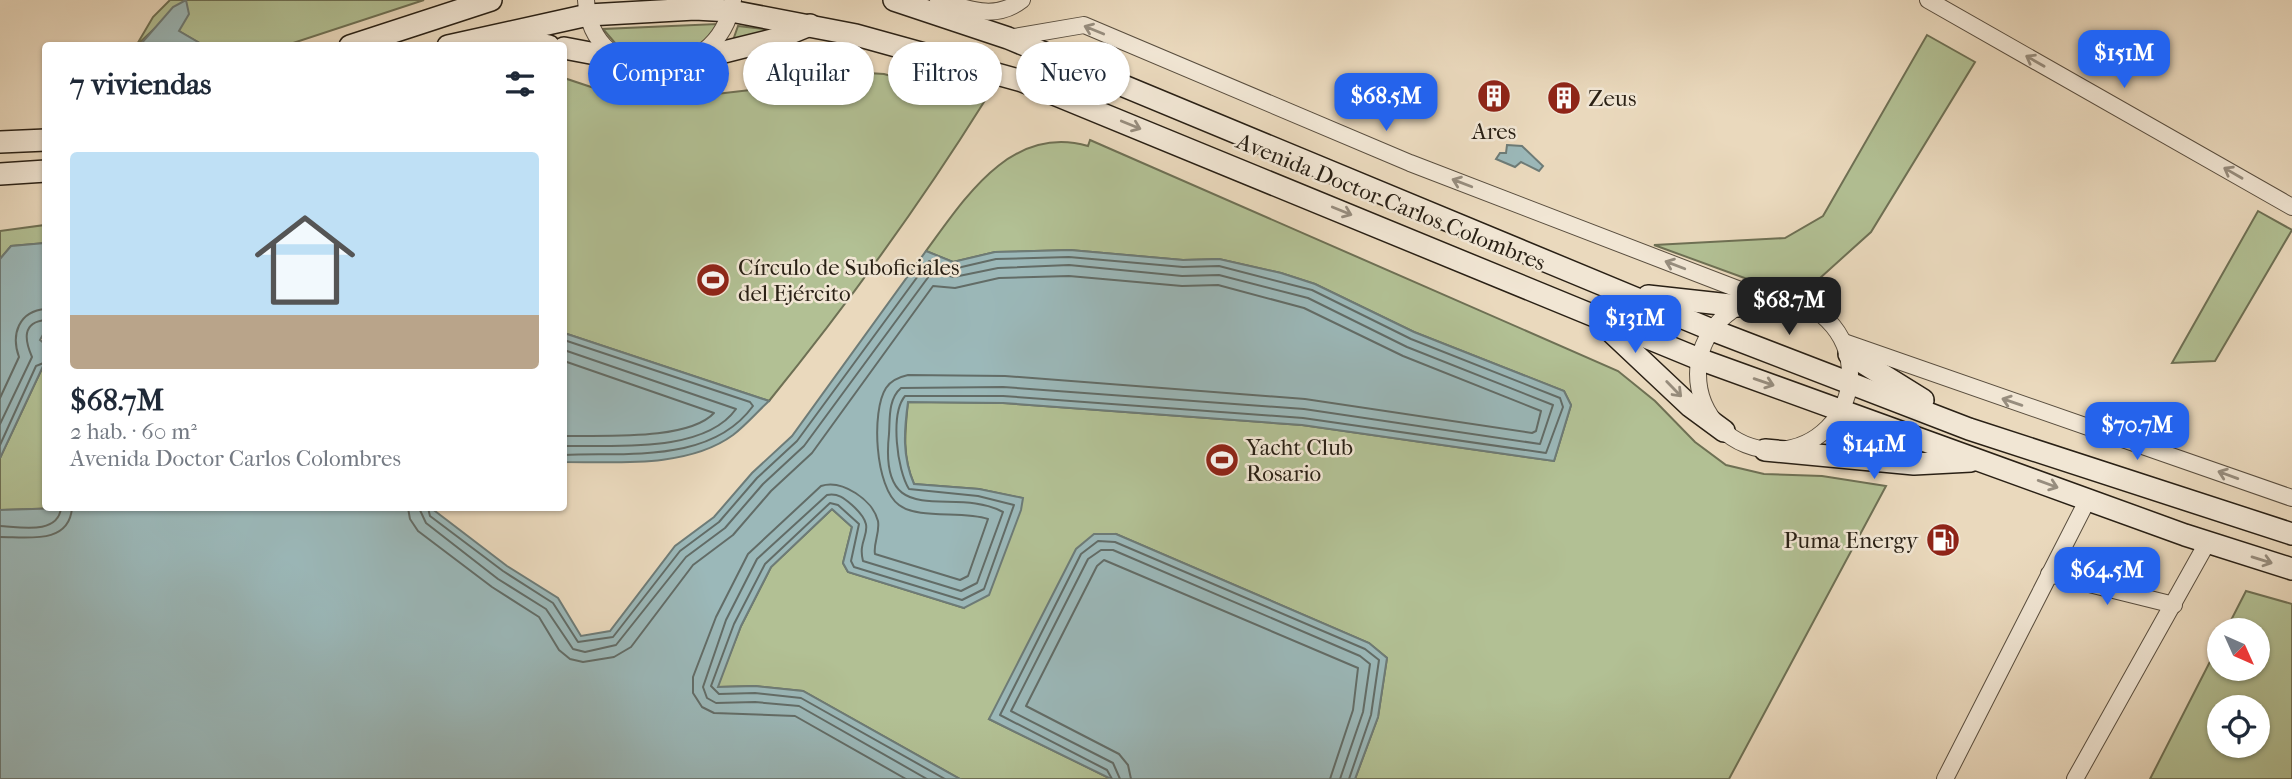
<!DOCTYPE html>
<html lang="es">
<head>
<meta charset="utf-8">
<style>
  :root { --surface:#fff; --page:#f6f6f7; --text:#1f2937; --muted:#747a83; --line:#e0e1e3; --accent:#2563eb }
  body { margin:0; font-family:"IM FELL French Canon",serif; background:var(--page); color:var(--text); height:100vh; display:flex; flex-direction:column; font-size:26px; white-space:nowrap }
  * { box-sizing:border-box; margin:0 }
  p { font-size:23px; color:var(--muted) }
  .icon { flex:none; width:38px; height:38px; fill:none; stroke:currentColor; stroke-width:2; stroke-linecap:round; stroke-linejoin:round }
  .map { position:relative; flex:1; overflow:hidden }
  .drawer { position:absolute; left:42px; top:42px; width:525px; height:469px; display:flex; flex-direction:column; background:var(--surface); border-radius:7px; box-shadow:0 2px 5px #0004 }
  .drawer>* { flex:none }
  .top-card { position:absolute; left:588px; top:42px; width:665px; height:63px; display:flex; gap:14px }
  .needle { width:46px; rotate:135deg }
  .buttons { position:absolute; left:2207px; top:618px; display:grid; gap:14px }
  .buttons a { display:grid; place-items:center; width:63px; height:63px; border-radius:50%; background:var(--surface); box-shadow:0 2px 5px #0004; font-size:35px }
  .price { position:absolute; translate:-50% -60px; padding:0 16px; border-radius:14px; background:var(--accent); color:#fff; font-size:23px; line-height:46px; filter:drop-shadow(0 2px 4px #0008) }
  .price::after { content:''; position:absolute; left:50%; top:42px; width:21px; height:16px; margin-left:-10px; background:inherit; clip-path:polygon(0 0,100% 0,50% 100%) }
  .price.selected { background:#222; color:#fff }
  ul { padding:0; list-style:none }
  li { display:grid; align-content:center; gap:14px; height:371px; padding:0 28px }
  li+li { border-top:2px solid var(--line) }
  li span { display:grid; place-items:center; height:217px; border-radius:7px; color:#555 }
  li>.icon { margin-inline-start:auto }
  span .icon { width:126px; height:126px; fill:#fffc; stroke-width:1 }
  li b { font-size:30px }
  h2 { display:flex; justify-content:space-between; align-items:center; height:84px; padding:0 28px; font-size:30px }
  .pill { padding:0 24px; border-radius:32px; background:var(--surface); box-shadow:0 2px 5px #0004; font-size:24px; line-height:63px }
  .pill.selected { background:var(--accent); color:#fff }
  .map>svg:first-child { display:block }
  .green { fill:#b2c094; stroke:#6e7054; stroke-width:2; fill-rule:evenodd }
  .water { fill:#9bb8b9; stroke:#6d7b77; stroke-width:2 }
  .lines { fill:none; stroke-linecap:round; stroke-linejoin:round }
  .shore { stroke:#626c67; stroke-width:2 }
  .minor-casing { stroke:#594e3f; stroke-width:18 }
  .secondary-casing { stroke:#292015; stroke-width:24 }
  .minor { stroke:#f1e6d4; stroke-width:16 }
  .secondary { stroke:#f1e6d4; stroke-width:21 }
  .oneway { stroke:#978d7e }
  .labels { text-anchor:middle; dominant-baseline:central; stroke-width:5; stroke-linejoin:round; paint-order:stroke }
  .poi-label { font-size:23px; fill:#292015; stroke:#f1e6d4; text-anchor:start }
  .street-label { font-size:23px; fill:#292015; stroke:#f1e6d4 }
</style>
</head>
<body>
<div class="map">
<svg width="2292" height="779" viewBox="0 0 2292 779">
  <rect width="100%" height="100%" fill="#ead9bd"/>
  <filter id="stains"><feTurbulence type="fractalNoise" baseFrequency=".00286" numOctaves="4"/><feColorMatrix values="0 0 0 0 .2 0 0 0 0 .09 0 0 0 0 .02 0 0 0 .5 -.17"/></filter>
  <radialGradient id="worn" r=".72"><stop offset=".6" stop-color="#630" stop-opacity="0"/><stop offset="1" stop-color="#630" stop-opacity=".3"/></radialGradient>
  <!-- green -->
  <g class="green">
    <path d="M170,0H185L136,46L153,17Z"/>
    <path d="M186,0H424L284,46L203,45L179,31Z"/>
    <path d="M717,24L704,47L674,62L641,59L615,43L603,29Z"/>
    <path d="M738,26L783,31L732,43Z"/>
    <path d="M1927,35L1975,62L1871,232L1809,288L1750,280L1654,245L1785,238L1823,216Z"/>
    <path d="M835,71L884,74L984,102C919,206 846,306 769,401L564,333V78L639,103L759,89Z"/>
    <path d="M1090,140L1618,371L1655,401L1695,442L1726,465L1764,474L1822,476L1886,486L1729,779H1355L1378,717L1387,658L1369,643L1116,534L989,719L1111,779H960L803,691L755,686L717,687L741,626L771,567L832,509L852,527L843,563L848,572L964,608L1022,498L979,489L914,484C902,456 905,431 908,402L1003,403L1302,425L1554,461L1571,405L1564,391L1414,332L1315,284L1281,273L1219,259L1183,260L1070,250L995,252L953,262L926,251C965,198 1011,124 1088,146Z"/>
    <path d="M2258,211L2292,230L2215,361L2172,363Z"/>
    <path d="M45,225V243L11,246L0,259V231Z"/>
    <path d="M45,362L46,508H65L0,510V458Z"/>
    <path d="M2246,591L2292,604V779H2150L2219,644V668H2258V630H2226ZM2219,707H2258V746H2219Z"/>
  </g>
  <!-- water -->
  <g class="water">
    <path d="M186,0L189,14L179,31L203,45H140L173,7Z"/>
    <path d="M1507,145L1522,146L1543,166L1539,171L1521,162L1515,167L1496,159L1500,153H1506Z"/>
    <path d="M45,243V331L40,340L45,344V362L0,458V259L11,246Z"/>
    <path d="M1070,250L1183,260L1219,259L1281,273L1315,284L1414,332L1564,391L1571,405L1554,461L1302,425L1003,403L908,402C904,431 902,456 914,484L979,489L1023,498L1021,510L989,595L964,608L848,572L843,563L852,527L832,509L771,567L741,626L718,687L755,686L803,691L960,779H0V510L65,508H431L507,566L558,598L581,636L610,631L675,546L714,517L752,473L792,436L926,251L953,262L995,252Z"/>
    <path d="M564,333L769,401C757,412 746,425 733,435C688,468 617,462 564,462Z"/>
    <path d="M1094,534H1116L1369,643L1387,658L1378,717L1355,779H1111L989,719L1076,549Z"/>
  </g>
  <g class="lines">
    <!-- shore -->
    <g class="shore">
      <path d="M564,340L750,402L753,406C711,464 626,452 564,455"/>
      <path d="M564,350L736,409C704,454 612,445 564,446"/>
      <path d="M564,361L714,413C688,441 601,435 564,436"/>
      <path d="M0,398L19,357C11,335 18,311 46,309"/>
      <path d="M0,424L32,357C25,341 21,322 46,320"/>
      <path d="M0,445L36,366L46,362"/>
      <path d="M408,508L410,519L418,531L492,587L539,617L559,650L570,659L583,662L614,657L631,647L693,565L733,535L771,491L812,453L933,286L955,288L999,278L1069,276L1182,286L1218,285L1304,308L1403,356L1541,411L1536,431L1532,433L1305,399L1005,376L908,375C899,377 891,380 886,388C871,411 875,488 899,505C919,520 963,510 988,519L968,576L960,580L875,554C873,544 880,533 878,521C873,500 842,479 821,486L748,554L716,617L693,677V693L702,707L714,713L795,716L906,779"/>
      <path d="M419,508L426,523L498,579L546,609L573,649L585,652L616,645L686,557L725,528L763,484L804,446L932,272L954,277L998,268L1069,265L1182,276L1219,275L1308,298L1407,347L1553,405L1540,444L1304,409L1003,387L901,388C888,399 890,419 889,434C878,535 952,484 1003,512L977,583L961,591L863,561C856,535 881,531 852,505C844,498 838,493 827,495L757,559L726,620L703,687L707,698L716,703L755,702L799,706L927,779"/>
      <path d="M428,508L430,516L503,571L553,603L578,642L613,637L680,551L719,522L757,478L797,441L929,261L953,269L996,259L1069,257L1183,267L1219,266L1312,290L1411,339L1560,398L1563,407L1546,453L1303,418L1003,396H905C890,414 897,470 909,489L978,496L1014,505L984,589L962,600L854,567L851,561L859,524L838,505L830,503L765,564L734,624L711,686L719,694L755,693L801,698L945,779"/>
      <path d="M0,526C20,527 58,535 61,508"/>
      <path d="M0,537C27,537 69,545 72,508"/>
      <path d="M1112,779L1107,770L1000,715L1081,554L1098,541L1115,542L1365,649L1379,660L1371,715L1349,779"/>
      <path d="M1120,779L1113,763L1011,711L1088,559L1101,550H1113L1360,656L1370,664L1363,712L1340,779"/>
      <path d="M1131,779L1128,765L1119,754L1026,706L1097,566L1104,560L1358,668L1353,710L1330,779"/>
    </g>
    <!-- minor casing -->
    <g class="minor-casing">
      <g id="minor">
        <path d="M586,0C591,90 718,90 733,0"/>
        <path d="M938,0C968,9 995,21 1022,0"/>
        <path d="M1928,0L2292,207"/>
        <path d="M1008,38L1084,25L1410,163L1761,298"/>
        <circle cx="1774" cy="374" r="76"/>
        <path d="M1844,342L2292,498"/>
        <path d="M2049,574L2174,605"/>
        <path d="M1945,779L2088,499"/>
        <path d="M2075,779L2207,543"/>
      </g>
    </g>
    <!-- secondary casing -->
    <g class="secondary-casing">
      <g id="secondary">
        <path d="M894,0L1008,38L1712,330L1969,429L2292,534"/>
        <path d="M502,36L549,46"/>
        <path d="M350,46L491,0"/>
        <path d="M448,46L588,15L695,9L731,11L856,35L1022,81L1699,359L2185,535L2292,569"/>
        <path d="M564,48L622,59"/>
        <path d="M696,59L776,39L810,25"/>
        <path d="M0,142L46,140"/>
        <path d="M0,174L46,171"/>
        <path d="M1648,296L1739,306"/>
        <path d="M1605,326L1690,406L1724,431"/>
        <path d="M1849,354L1923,400"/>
        <path d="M1765,450L1914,464L1971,461"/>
      </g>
    </g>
    <!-- minor -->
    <use href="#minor" class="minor"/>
    <!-- secondary -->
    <use href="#secondary" class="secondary"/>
  </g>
  <!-- one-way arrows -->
  <defs><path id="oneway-shaft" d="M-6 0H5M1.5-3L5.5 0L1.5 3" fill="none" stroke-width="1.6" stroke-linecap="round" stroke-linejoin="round" transform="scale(1.75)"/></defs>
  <g class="oneway">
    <use href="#oneway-shaft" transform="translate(1094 30) rotate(-158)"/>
    <use href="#oneway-shaft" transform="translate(2035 61) rotate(-150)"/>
    <use href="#oneway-shaft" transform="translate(1131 125) rotate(22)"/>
    <use href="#oneway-shaft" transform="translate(2233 173) rotate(-150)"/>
    <use href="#oneway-shaft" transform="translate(1462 183) rotate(-159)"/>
    <use href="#oneway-shaft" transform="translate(1342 211) rotate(22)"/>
    <use href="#oneway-shaft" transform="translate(1675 265) rotate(-159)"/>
    <use href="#oneway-shaft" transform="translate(1764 382) rotate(19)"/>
    <use href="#oneway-shaft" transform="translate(1674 389) rotate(46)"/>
    <use href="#oneway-shaft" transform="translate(2012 402) rotate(-161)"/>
    <use href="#oneway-shaft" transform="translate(2228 475) rotate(-160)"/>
    <use href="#oneway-shaft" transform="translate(2048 484) rotate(20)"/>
    <use href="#oneway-shaft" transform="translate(2262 560) rotate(17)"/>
  </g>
  <!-- icons -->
  <defs>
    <g id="building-disc" transform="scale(1.75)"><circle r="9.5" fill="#8f2418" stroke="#f1e6d4"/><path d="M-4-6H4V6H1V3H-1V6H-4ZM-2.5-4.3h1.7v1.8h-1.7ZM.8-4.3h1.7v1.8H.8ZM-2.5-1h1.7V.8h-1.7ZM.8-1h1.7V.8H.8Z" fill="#fff"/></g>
    <g id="stadium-disc" transform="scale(1.75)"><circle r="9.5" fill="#8f2418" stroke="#f1e6d4"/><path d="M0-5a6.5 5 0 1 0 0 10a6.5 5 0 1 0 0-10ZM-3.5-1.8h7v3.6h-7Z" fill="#fff"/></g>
    <g id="fuel-disc" transform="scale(1.75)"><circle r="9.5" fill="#8f2418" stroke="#f1e6d4"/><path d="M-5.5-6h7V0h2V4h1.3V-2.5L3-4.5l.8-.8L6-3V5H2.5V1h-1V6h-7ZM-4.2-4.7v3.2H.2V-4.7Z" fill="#fff"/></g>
  </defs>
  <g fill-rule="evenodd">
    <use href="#building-disc" x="1494" y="96"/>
    <use href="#building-disc" x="1564" y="98"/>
    <use href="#stadium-disc" x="713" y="280"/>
    <use href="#stadium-disc" x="1222" y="460"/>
    <use href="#fuel-disc" x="1943" y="540"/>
  </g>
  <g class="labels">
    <!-- poi labels -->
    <g class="poi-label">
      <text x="1588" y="98">Zeus</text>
      <text x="1494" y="131" text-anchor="middle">Ares</text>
      <text x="738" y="267">Círculo de Suboficiales<tspan x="738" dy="26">del Ejército</tspan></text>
      <text x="1246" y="447">Yacht Club<tspan x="1246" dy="26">Rosario</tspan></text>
      <text x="1918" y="540" text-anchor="end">Puma Energy</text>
    </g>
    <!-- street labels -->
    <g class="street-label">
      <text transform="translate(1391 202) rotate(22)">Avenida Doctor Carlos Colombres</text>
    </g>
  </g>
  <rect width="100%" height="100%" filter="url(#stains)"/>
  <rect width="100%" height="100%" fill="url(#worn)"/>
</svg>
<div class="buttons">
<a><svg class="needle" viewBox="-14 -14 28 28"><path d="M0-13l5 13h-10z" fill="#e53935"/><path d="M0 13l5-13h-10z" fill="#747a83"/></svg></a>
<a><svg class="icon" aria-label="locate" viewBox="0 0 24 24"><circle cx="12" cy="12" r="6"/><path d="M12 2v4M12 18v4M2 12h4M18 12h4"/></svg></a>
</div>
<b class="price" style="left:2124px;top:90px">$151M</b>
<b class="price" style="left:1386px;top:133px">$68.5M</b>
<b class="price selected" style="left:1789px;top:337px">$68.7M</b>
<b class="price" style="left:1635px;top:355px">$131M</b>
<b class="price" style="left:2137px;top:462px">$70.7M</b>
<b class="price" style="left:1874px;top:481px">$141M</b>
<b class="price" style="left:2107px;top:607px">$64.5M</b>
<div class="top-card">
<a class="pill selected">Comprar</a>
<a class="pill">Alquilar</a>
<a class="pill">Filtros</a>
<a class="pill">Nuevo</a>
</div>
<section class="drawer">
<h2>7 viviendas<svg class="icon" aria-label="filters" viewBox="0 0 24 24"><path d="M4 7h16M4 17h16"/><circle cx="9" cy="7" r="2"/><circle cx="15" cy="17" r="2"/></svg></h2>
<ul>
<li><span style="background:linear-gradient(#bfe0f5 75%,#b9a48a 0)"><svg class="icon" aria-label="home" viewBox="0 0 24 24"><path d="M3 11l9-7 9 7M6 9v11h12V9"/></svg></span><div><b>$68.7M</b><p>2 hab. · 60 m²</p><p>Avenida Doctor Carlos Colombres</p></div></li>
</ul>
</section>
</div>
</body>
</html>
